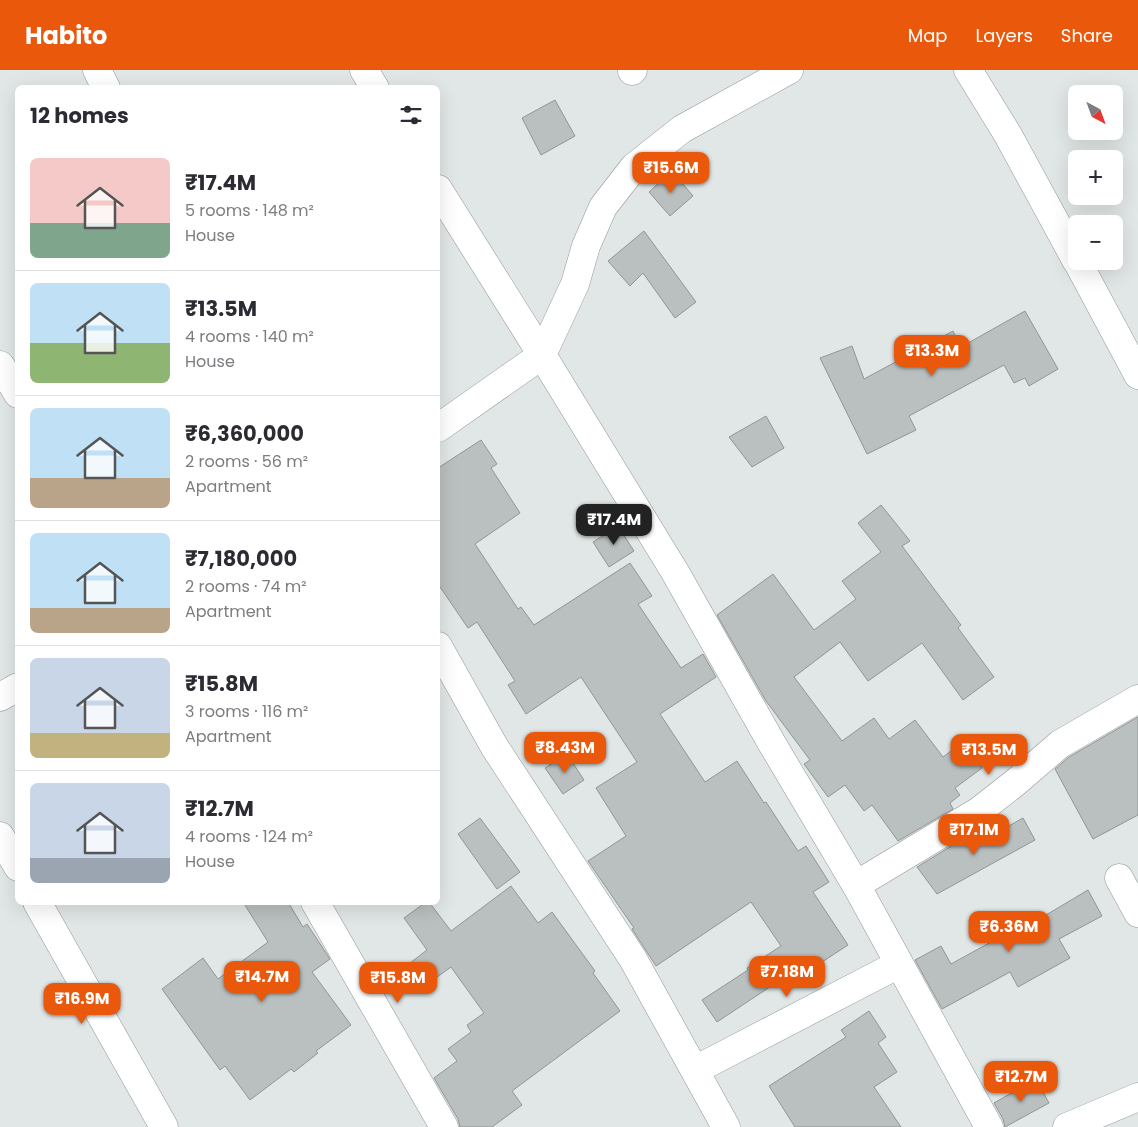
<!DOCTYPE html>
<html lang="en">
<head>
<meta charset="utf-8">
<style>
  :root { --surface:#fff; --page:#f7f7f7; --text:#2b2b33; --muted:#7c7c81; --line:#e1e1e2; --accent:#ea580c }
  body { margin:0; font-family:Poppins,sans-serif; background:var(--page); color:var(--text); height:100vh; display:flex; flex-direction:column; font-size:19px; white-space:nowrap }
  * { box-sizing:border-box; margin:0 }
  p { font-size:16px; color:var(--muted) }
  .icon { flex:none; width:28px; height:28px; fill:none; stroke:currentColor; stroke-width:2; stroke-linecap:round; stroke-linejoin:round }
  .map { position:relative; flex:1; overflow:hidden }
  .side { position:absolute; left:15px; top:15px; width:425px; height:820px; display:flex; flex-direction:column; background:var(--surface); border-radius:8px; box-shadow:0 5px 20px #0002 }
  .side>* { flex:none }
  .needle { width:32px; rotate:139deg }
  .controls { position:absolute; left:1068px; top:15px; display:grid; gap:10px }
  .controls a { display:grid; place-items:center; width:55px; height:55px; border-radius:8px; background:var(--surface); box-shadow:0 5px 20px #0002; font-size:25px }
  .price { position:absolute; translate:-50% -42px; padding:0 11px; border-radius:10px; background:var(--accent); color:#fff; font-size:16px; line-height:32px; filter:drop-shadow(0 1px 2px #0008) }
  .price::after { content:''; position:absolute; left:50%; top:30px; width:15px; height:11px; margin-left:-8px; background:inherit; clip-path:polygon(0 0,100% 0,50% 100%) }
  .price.current { background:#222; color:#fff }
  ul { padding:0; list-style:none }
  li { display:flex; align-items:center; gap:15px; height:125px; padding:0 15px }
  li+li { border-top:1px solid var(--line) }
  li span { display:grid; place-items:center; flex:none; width:140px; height:100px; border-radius:8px; color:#555 }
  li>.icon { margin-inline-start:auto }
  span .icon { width:60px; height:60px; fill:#fffc; stroke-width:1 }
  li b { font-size:21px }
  h2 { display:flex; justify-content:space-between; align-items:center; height:60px; padding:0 15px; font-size:21px }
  header { display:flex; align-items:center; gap:30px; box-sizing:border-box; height:70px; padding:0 25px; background:var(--accent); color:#fff }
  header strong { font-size:24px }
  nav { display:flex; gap:28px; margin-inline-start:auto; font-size:18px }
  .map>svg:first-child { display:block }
  .building { fill:#bac0bf; stroke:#919695 }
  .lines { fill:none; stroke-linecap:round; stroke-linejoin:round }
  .street-casing { stroke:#919695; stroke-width:29 }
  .secondary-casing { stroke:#919695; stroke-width:29 }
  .street { stroke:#fff; stroke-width:28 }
  .secondary { stroke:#fff; stroke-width:28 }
</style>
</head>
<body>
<header>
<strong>Habito</strong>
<nav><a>Map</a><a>Layers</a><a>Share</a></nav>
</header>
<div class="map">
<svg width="1138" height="1057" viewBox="0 0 1138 1057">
  <rect width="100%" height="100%" fill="#e1e7e6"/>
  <!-- building -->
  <g class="building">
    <path d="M555,30L575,66L541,85L522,48Z"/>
    <path d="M672,101L693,126L670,146L649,122Z"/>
    <path d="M644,161L696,232L675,248L643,203L630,216L608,191Z"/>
    <path d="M1025,241L1058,299L1029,316L1025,308L1014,313L1004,295L909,346L916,360L867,384L820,288L852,276L864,309L953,261L961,277Z"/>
    <path d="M766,346L784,378L752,397L729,367Z"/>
    <path d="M481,370L497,394L491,398L520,443L475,474L518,539L521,537L534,555L630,493L652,526L638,534L681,598L703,584L716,607L660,644L705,712L737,691L764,733L766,732L798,781L806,776L829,812L813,822L848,875L819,894L815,887L717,952L702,930L748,900L747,898L781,876L751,832L656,896L632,859L634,858L588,791L626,766L596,718L637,692L581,607L526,644L508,615L515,611L477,552L468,558L438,514V398Z"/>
    <path d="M881,435L910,471L902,476L961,555L958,558L994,607L963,630L922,573L868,611L840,572L794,607L842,671L874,648L889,669L915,650L943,687L963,672L982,698L955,718L960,725L950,733L953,739L898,771L872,735L864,741L845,715L828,727L804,694L810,690L766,631L717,545L773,504L814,560L856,529L842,511L881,482L858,453Z"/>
    <path d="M618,456L634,481L609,497L593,472Z"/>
    <path d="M1138,647V745L1093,769L1055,699L1069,687Z"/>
    <path d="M567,684L584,710L563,724L545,698Z"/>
    <path d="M480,748L520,802L497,819L458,764Z"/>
    <path d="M1023,748L1035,770L937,824L917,797L968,766L973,776Z"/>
    <path d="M511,816L538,853L552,842L595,901L593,903L620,941L512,1021L522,1035L492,1057H460L458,1049L434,1008L457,991L448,979L471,962L467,955L484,943L451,897L426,915L410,893L427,880L404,848L426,832H429L451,861Z"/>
    <path d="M1088,820L1102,846L1059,869L1070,888L1018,917L1010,902L942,939L915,890L941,876L951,894L1044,843L1046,845Z"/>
    <path d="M243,832H288L303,857L307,854L330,889L312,902L351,955L316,981L318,983L294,1002L291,999L250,1030L225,996L220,1000L162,919L203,888L218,909L268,872Z"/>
    <path d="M869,941L886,967L878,973L897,1002L874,1017L901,1057H795L769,1016L846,967L841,960Z"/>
    <path d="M1036,1009L1049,1033L1005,1057L1003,1049L994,1033Z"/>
  </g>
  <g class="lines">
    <!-- street casing -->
    <g class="street-casing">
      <g id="street">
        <path d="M97,0L106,18"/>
        <path d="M364,0L375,18"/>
        <path d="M632,1L633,0"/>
        <path d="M438,119L542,285L675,502L771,672L856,815L989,1057"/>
        <path d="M0,295L18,324"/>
        <path d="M438,358L542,285L575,214L586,176L603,137L634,97L682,59L789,0"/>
        <path d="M438,576L494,676L633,889L726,1057"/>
        <path d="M0,627L18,617"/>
        <path d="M0,766L18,797"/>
        <path d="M1119,808L1138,843"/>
        <path d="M856,815L979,741L1016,712L1060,674L1138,629"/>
        <path d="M37,832L164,1057"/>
        <path d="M315,832L444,1057"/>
        <path d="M695,1000L899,894"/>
        <path d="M1067,1057L1138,1027"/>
      </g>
    </g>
    <!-- secondary casing -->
    <g class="secondary-casing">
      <g id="secondary">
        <path d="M968,0L1008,65L1076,190"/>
        <path d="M1077,191L1138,305"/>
      </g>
    </g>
    <!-- street -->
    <use href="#street" class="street"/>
    <!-- secondary -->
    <use href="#secondary" class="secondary"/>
  </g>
</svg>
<div class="controls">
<a><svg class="needle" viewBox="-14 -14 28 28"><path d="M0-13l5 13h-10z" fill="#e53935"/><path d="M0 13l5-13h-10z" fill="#7c7c81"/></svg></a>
<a>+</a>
<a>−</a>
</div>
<b class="price" style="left:671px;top:124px">₹15.6M</b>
<b class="price" style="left:932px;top:307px">₹13.3M</b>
<b class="price current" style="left:614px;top:476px">₹17.4M</b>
<b class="price" style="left:565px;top:704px">₹8.43M</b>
<b class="price" style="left:989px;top:706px">₹13.5M</b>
<b class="price" style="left:974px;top:786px">₹17.1M</b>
<b class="price" style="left:1009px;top:883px">₹6.36M</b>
<b class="price" style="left:787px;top:928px">₹7.18M</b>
<b class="price" style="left:262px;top:933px">₹14.7M</b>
<b class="price" style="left:398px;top:934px">₹15.8M</b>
<b class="price" style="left:82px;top:955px">₹16.9M</b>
<b class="price" style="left:1021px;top:1033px">₹12.7M</b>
<section class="side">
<h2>12 homes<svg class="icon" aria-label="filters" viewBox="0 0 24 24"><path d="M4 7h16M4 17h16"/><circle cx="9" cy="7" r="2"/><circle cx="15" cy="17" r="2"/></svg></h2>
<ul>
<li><span style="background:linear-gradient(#f6c9c9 65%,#7fa58c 0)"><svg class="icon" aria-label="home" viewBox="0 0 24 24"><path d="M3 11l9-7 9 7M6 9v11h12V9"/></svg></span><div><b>₹17.4M</b><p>5 rooms · 148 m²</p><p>House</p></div></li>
<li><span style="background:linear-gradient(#bfe0f5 60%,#8fb573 0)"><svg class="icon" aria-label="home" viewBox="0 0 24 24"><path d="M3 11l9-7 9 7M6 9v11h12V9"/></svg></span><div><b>₹13.5M</b><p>4 rooms · 140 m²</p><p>House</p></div></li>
<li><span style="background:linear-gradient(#bfe0f5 70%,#b9a48a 0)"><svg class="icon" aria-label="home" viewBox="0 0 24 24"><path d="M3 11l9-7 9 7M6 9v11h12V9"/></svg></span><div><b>₹6,360,000</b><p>2 rooms · 56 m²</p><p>Apartment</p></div></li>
<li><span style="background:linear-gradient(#bfe0f5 75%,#b9a48a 0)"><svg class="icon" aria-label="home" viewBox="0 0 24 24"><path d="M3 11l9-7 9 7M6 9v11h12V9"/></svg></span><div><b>₹7,180,000</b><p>2 rooms · 74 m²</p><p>Apartment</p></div></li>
<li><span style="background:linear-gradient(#c9d6e8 75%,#c2b280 0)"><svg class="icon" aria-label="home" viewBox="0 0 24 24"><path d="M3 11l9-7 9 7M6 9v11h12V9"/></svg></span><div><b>₹15.8M</b><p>3 rooms · 116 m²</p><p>Apartment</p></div></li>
<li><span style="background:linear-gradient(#c9d6e8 75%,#9aa5b1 0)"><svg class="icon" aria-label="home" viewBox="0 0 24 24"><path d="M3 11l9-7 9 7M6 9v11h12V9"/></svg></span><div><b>₹12.7M</b><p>4 rooms · 124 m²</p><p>House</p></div></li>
</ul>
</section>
</div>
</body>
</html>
